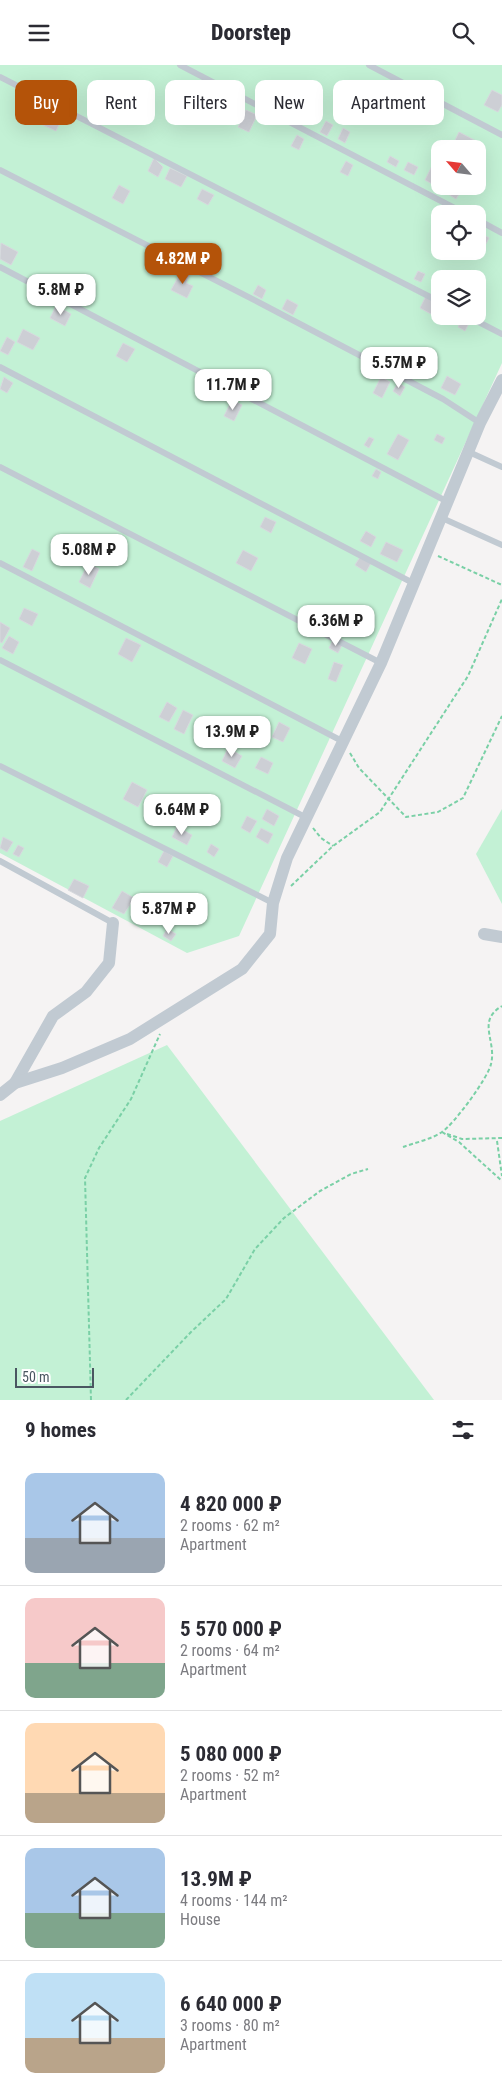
<!DOCTYPE html>
<html lang="en">
<head>
<meta charset="utf-8">
<style>
  :root { --surface:#fff; --page:#f2f2f3; --text:#2b2b33; --muted:#7c7c81; --line:#e1e1e2; --accent:#b45309 }
  body { margin:0; font-family:"Roboto Condensed",sans-serif; background:var(--page); color:var(--text); height:100vh; display:flex; flex-direction:column; font-size:19px; white-space:nowrap }
  * { box-sizing:border-box; margin:0 }
  p { font-size:16px; color:var(--muted) }
  .icon { flex:none; width:28px; height:28px; fill:none; stroke:currentColor; stroke-width:2; stroke-linecap:round; stroke-linejoin:round }
  .map { position:relative; height:1335px; overflow:hidden }
  .drawer { display:flex; flex-direction:column; background:var(--surface); flex:1 }
  .drawer>* { flex:none }
  .guide { position:absolute; left:15px; top:15px; width:472px; height:45px; display:flex; gap:10px }
  .needle { width:32px; rotate:298deg }
  .tools { position:absolute; left:431px; top:75px; display:grid; gap:10px }
  .tools a { display:grid; place-items:center; width:55px; height:55px; border-radius:10px; background:var(--surface); box-shadow:0 5px 20px #0002; font-size:25px }
  .scale { position:absolute; left:15px; bottom:12px; width:79px; box-sizing:border-box; padding-left:5px; border:2px solid #4a5661; border-top:0; font-size:14px; line-height:18px; white-space:nowrap; color:#4a5661; -webkit-text-stroke:4px #fff; paint-order:stroke }
  .price { position:absolute; translate:-50% -42px; padding:0 11px; border-radius:10px; background:#fff; color:#222; font-size:16px; line-height:32px; filter:drop-shadow(0 1px 2px #0008) }
  .price::after { content:''; position:absolute; left:50%; top:30px; width:15px; height:11px; margin-left:-8px; background:inherit; clip-path:polygon(0 0,100% 0,50% 100%) }
  .price.selected { background:var(--accent); color:#fff }
  ul { padding:0; list-style:none }
  li { display:flex; align-items:center; gap:15px; height:125px; padding:0 25px }
  li+li { border-top:1px solid var(--line) }
  li span { display:grid; place-items:center; flex:none; width:140px; height:100px; border-radius:10px; color:#555 }
  li>.icon { margin-inline-start:auto }
  span .icon { width:60px; height:60px; fill:#fffc; stroke-width:1 }
  li b { font-size:21px }
  h2 { display:flex; justify-content:space-between; align-items:center; height:60px; padding:0 25px; font-size:21px }
  .chip { padding:0 18px; border-radius:10px; background:var(--surface); box-shadow:0 5px 20px #0002; font-size:18px; line-height:45px }
  .chip.selected { background:var(--accent); color:#fff }
  header { display:flex; justify-content:space-between; align-items:center; height:65px; padding:0 25px; background:var(--surface); font-size:22px; font-weight:800 }
  .map>svg:first-child { display:block }
  .green { fill:#c3f1d5; fill-rule:evenodd }
  .building { fill:#cdcfd5; stroke:#d7d9de }
  .lines { fill:none; stroke-linecap:round; stroke-linejoin:round }
  .path { stroke:#7ad0a6; stroke-width:2; stroke-dasharray:4 2.5; stroke-linecap:butt }
  .service { stroke:#c1cad2; stroke-width:6 }
  .minor { stroke:#c1cad2; stroke-width:12 }
</style>
</head>
<body>
<header><svg class="icon" aria-label="menu" viewBox="0 0 24 24"><path d="M4 6h16M4 12h16M4 18h16"/></svg>Doorstep<svg class="icon" aria-label="search" viewBox="0 0 24 24"><circle cx="10" cy="10" r="6"/><path d="M15 15l6 6"/></svg></header>
<div class="map">
<svg width="502" height="1335" viewBox="0 0 502 1335">
  <rect width="100%" height="100%" fill="#f5f3f3"/>
  <!-- green -->
  <g class="green">
    <path d="M0,0H502V298L239,871L187,888L0,788ZM440,84H478V121H440ZM440,149H478V186H440ZM440,214H478V251H440Z"/>
    <path d="M502,744V839L476,789Z"/>
    <path d="M167,980L434,1335H0V1056Z"/>
  </g>
  <!-- building -->
  <g class="building">
    <path d="M492,25L502,30V40L498,47L484,40Z"/>
    <path d="M402,27L414,33L407,45L396,39Z"/>
    <path d="M230,37L237,40L232,51L224,48Z"/>
    <path d="M124,42L135,48L128,60L117,54Z"/>
    <path d="M246,45L257,50L249,67L238,62Z"/>
    <path d="M50,47L62,53L56,66L43,60Z"/>
    <path d="M326,56L333,60L327,71L320,67Z"/>
    <path d="M343,63L350,67L345,78L338,74Z"/>
    <path d="M459,67L476,76L472,84H451Z"/>
    <path d="M297,70L304,74L299,85L291,81Z"/>
    <path d="M390,91L399,96L396,102L387,97Z"/>
    <path d="M154,93L163,102L158,112L148,106Z"/>
    <path d="M346,96L353,100L348,111L340,107Z"/>
    <path d="M408,97L418,102L414,110L404,105Z"/>
    <path d="M433,99L440,103V109L434,120L425,115Z"/>
    <path d="M170,103L187,111L181,122L165,114Z"/>
    <path d="M119,120L130,126L123,139L112,133Z"/>
    <path d="M452,121L461,126L456,134L448,129Z"/>
    <path d="M202,124L214,130L208,140L197,134Z"/>
    <path d="M478,166L489,173L482,186L478,184Z"/>
    <path d="M1,178L18,187L11,200L0,194Z"/>
    <path d="M182,205L190,209L186,218L193,221L187,233L171,225Z"/>
    <path d="M418,206L425,209L421,217L414,214Z"/>
    <path d="M258,220L266,225L262,234L253,229Z"/>
    <path d="M426,231L437,237L431,249L420,243Z"/>
    <path d="M287,234L298,240L293,250L282,244Z"/>
    <path d="M56,241L71,249L65,261L50,253Z"/>
    <path d="M443,251H452L448,258L441,255Z"/>
    <path d="M463,252L470,256L465,266L458,262Z"/>
    <path d="M23,264L40,273L33,285L17,277Z"/>
    <path d="M7,272L15,277L8,290L0,286Z"/>
    <path d="M123,278L135,284L127,297L116,291Z"/>
    <path d="M402,288L408,292L402,303L396,299Z"/>
    <path d="M418,299L425,302L420,311L413,308Z"/>
    <path d="M247,310L255,315L250,325L241,320Z"/>
    <path d="M447,311L461,319L455,330L441,323Z"/>
    <path d="M4,312L13,318L7,328L0,324Z"/>
    <path d="M381,312L390,317L382,333L373,328Z"/>
    <path d="M398,318L405,322L400,331L393,326Z"/>
    <path d="M232,335L242,340L234,356L224,351Z"/>
    <path d="M398,369L409,375L398,395L387,389Z"/>
    <path d="M437,369L445,373L442,379L434,375Z"/>
    <path d="M369,372L374,374L369,383L364,380Z"/>
    <path d="M376,404L381,407L378,414L372,411Z"/>
    <path d="M265,452L276,457L271,468L260,462Z"/>
    <path d="M366,466L376,472L371,482L360,476Z"/>
    <path d="M386,477L403,485L397,497L380,489Z"/>
    <path d="M32,484L40,488L32,506L23,502Z"/>
    <path d="M243,485L258,493L251,506L236,498Z"/>
    <path d="M360,492L371,498L366,507L355,500Z"/>
    <path d="M88,499L99,504L90,523L79,517Z"/>
    <path d="M24,543L38,549L32,561L19,554Z"/>
    <path d="M0,557L10,563L2,578L0,577Z"/>
    <path d="M9,571L19,577L13,589L2,583Z"/>
    <path d="M126,573L141,580L132,597L118,589Z"/>
    <path d="M333,575L342,580L338,588L329,583Z"/>
    <path d="M299,578L312,584L305,599L292,593Z"/>
    <path d="M334,597L343,600L336,617L328,614Z"/>
    <path d="M167,637L177,643L169,657L159,652Z"/>
    <path d="M183,645L193,650L184,669L174,664Z"/>
    <path d="M279,657L290,663L283,677L272,672Z"/>
    <path d="M228,683L242,691L235,703L222,696Z"/>
    <path d="M261,692L273,698L268,709L255,703Z"/>
    <path d="M132,717L147,725L138,742L123,734Z"/>
    <path d="M267,744L279,751L274,761L262,754Z"/>
    <path d="M247,751L257,756L250,768L241,763Z"/>
    <path d="M177,762L192,770L187,780L172,772Z"/>
    <path d="M261,763L273,769L268,779L256,772Z"/>
    <path d="M3,772L13,777L7,787L0,783Z"/>
    <path d="M211,779L219,784L214,792L207,787Z"/>
    <path d="M18,780L24,783L19,792L13,789Z"/>
    <path d="M164,786L173,791L167,802L158,797Z"/>
    <path d="M74,814L89,821L83,833L68,825Z"/>
    <path d="M122,826L134,833L124,849L112,843Z"/>
    <path d="M167,864L176,869L171,876L163,871Z"/>
  </g>
  <g class="lines">
    <!-- path -->
    <g class="path">
      <path d="M438,491L502,520"/>
      <path d="M350,688L359,703L406,752L438,747L463,733L502,651"/>
      <path d="M313,763L321,773L333,781"/>
      <path d="M291,821L333,781L380,747L468,611L502,534"/>
      <path d="M442,1067L459,1077L502,1116"/>
      <path d="M447,1069L462,1074L502,1073"/>
      <path d="M497,1076L502,1111"/>
      <path d="M403,1082C414,1078 432,1074 442,1067C454,1059 488,1013 491,999C497,976 476,956 502,941"/>
      <path d="M91,1335L85,1113L99,1083L131,1034L160,969"/>
      <path d="M126,1335L191,1267L226,1234L255,1184L284,1153L320,1126L351,1109L368,1104"/>
    </g>
    <!-- service -->
    <g class="service">
      <path d="M180,0L466,149"/>
      <path d="M369,0L502,70"/>
      <path d="M0,12L440,237"/>
      <path d="M0,105L260,238L443,334L480,358"/>
      <path d="M478,155L502,168"/>
      <path d="M0,202L448,437"/>
      <path d="M467,251L502,269"/>
      <path d="M0,302L413,518"/>
      <path d="M469,387L502,402"/>
      <path d="M0,402L381,598"/>
      <path d="M442,453L502,480"/>
      <path d="M0,498L342,676"/>
      <path d="M0,595L305,752"/>
      <path d="M0,701L273,838"/>
      <path d="M0,796L113,858"/>
    </g>
    <!-- minor -->
    <g class="minor">
      <path d="M484,869L502,872"/>
      <path d="M15,1018L53,951L86,927L109,898L113,858"/>
      <path d="M0,1030L15,1018L62,1003L130,974L242,904L270,869L273,838L287,793L381,598L480,358L502,315"/>
    </g>
  </g>
</svg>
<div class="tools">
<a><svg class="needle" viewBox="-14 -14 28 28"><path d="M0-13l5 13h-10z" fill="#e53935"/><path d="M0 13l5-13h-10z" fill="#7c7c81"/></svg></a>
<a><svg class="icon" aria-label="locate" viewBox="0 0 24 24"><circle cx="12" cy="12" r="6"/><path d="M12 2v4M12 18v4M2 12h4M18 12h4"/></svg></a>
<a><svg class="icon" aria-label="layers" viewBox="0 0 24 24"><path d="M12 4l9 5-9 5-9-5zM3 14l9 5 9-5"/></svg></a>
</div>
<div class="scale">50 m</div>
<b class="price selected" style="left:183px;top:220px">4.82M ₽</b>
<b class="price" style="left:61px;top:251px">5.8M ₽</b>
<b class="price" style="left:399px;top:324px">5.57M ₽</b>
<b class="price" style="left:233px;top:346px">11.7M ₽</b>
<b class="price" style="left:89px;top:511px">5.08M ₽</b>
<b class="price" style="left:336px;top:582px">6.36M ₽</b>
<b class="price" style="left:232px;top:693px">13.9M ₽</b>
<b class="price" style="left:182px;top:771px">6.64M ₽</b>
<b class="price" style="left:169px;top:870px">5.87M ₽</b>
<div class="guide">
<a class="chip selected">Buy</a>
<a class="chip">Rent</a>
<a class="chip">Filters</a>
<a class="chip">New</a>
<a class="chip">Apartment</a>
</div>
</div>
<section class="drawer">
<h2>9 homes<svg class="icon" aria-label="filters" viewBox="0 0 24 24"><path d="M4 7h16M4 17h16"/><circle cx="9" cy="7" r="2"/><circle cx="15" cy="17" r="2"/></svg></h2>
<ul>
<li><span style="background:linear-gradient(#a9c7e8 65%,#9aa5b1 0)"><svg class="icon" aria-label="home" viewBox="0 0 24 24"><path d="M3 11l9-7 9 7M6 9v11h12V9"/></svg></span><div><b>4 820 000 ₽</b><p>2 rooms · 62 m²</p><p>Apartment</p></div></li>
<li><span style="background:linear-gradient(#f6c9c9 65%,#7fa58c 0)"><svg class="icon" aria-label="home" viewBox="0 0 24 24"><path d="M3 11l9-7 9 7M6 9v11h12V9"/></svg></span><div><b>5 570 000 ₽</b><p>2 rooms · 64 m²</p><p>Apartment</p></div></li>
<li><span style="background:linear-gradient(#ffd9b3 70%,#b9a48a 0)"><svg class="icon" aria-label="home" viewBox="0 0 24 24"><path d="M3 11l9-7 9 7M6 9v11h12V9"/></svg></span><div><b>5 080 000 ₽</b><p>2 rooms · 52 m²</p><p>Apartment</p></div></li>
<li><span style="background:linear-gradient(#a9c7e8 65%,#7fa58c 0)"><svg class="icon" aria-label="home" viewBox="0 0 24 24"><path d="M3 11l9-7 9 7M6 9v11h12V9"/></svg></span><div><b>13.9M ₽</b><p>4 rooms · 144 m²</p><p>House</p></div></li>
<li><span style="background:linear-gradient(#bfe0f5 65%,#b9a48a 0)"><svg class="icon" aria-label="home" viewBox="0 0 24 24"><path d="M3 11l9-7 9 7M6 9v11h12V9"/></svg></span><div><b>6 640 000 ₽</b><p>3 rooms · 80 m²</p><p>Apartment</p></div></li>
</ul>
</section>
</body>
</html>
